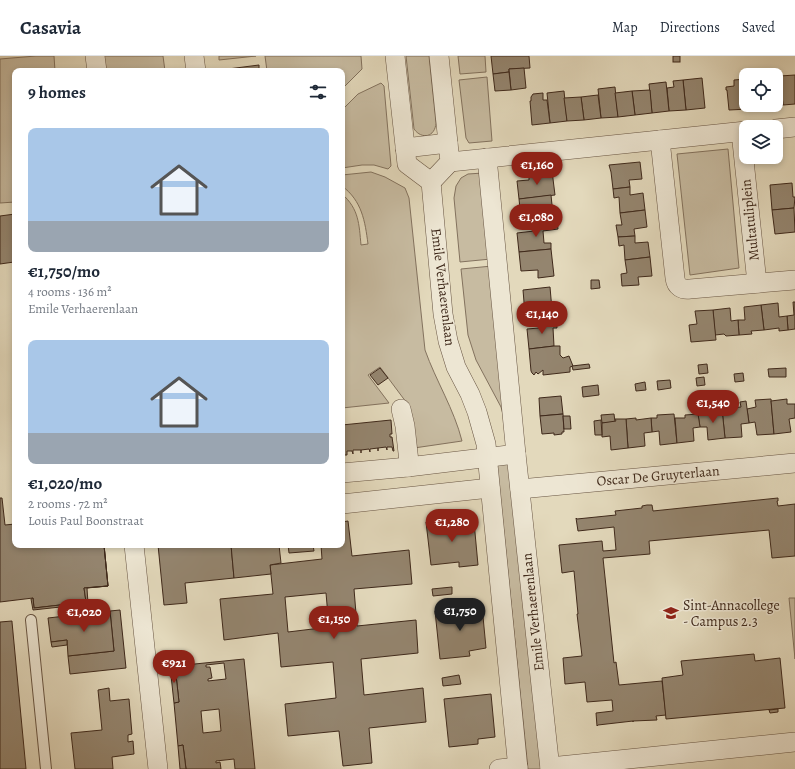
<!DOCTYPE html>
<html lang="en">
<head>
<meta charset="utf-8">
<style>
  :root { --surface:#fff; --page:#f2f2f3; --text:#1f2937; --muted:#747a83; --line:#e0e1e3; --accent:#8f2418 }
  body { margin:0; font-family:Alegreya,serif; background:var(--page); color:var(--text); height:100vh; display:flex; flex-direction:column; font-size:15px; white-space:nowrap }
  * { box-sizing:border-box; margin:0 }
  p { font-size:13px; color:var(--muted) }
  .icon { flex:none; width:22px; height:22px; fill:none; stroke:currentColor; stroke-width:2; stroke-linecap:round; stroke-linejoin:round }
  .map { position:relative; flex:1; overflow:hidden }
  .drawer { position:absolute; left:12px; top:12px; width:333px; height:480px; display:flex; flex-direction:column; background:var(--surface); border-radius:8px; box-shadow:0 2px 6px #0003 }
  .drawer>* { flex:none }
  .buttons { position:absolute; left:739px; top:12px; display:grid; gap:8px }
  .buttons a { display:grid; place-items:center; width:44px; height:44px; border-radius:8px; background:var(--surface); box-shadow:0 2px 6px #0003; font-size:20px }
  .price { position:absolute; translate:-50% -34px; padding:0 9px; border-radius:14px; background:var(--accent); color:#fff; font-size:13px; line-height:26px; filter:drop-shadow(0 1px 2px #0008) }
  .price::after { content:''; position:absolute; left:50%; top:24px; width:12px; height:9px; margin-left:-6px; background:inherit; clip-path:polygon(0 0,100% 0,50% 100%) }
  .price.on { background:#222; color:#fff }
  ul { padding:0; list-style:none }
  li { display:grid; align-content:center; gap:8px; height:212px; padding:0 16px }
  li span { display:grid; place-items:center; height:124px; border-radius:8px; color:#555 }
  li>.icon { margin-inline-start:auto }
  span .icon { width:72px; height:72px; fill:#fffc; stroke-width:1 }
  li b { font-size:17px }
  h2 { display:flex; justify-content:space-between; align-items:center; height:48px; padding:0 16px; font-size:17px }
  header { display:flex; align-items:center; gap:24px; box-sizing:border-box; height:56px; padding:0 20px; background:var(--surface); border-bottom:1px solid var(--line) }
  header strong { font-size:19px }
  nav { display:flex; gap:22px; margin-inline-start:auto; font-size:14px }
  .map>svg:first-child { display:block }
  .green { fill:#c7bba1; stroke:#83725e }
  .building { fill:#94856f; stroke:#3f291b; fill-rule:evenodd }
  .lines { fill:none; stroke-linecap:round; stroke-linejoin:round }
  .lane-casing { stroke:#685543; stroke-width:12 }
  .street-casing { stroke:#685543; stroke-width:20 }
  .lane { stroke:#ede6d3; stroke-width:10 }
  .street { stroke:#ede6d3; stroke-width:19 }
  .labels { text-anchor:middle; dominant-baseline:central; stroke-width:3; stroke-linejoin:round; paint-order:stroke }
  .street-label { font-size:14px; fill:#3f291b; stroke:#ede6d3 }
  .poi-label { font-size:14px; fill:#3f291b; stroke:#ede6d3; text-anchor:start }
</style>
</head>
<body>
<header>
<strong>Casavia</strong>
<nav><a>Map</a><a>Directions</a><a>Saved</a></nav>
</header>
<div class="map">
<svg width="795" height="713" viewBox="0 0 795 713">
  <rect width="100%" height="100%" fill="#e3d9bc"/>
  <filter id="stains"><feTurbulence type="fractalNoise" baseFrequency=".005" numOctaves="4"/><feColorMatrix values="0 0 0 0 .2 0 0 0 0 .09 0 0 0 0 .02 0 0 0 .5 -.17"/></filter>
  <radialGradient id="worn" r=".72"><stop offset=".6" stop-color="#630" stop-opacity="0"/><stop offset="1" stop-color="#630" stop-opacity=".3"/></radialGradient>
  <!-- green -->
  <g class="green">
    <path d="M36,0H54L55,15H15V146L0,147V3Z"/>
    <path d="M103,0H163L165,15H104Z"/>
    <path d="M219,0H256L219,4Z"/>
    <path d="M265,0H361L362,13L342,33V15H267Z"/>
    <path d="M406,0H429L436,67C435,81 422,84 414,73Z"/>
    <path d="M458,0H485L486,16L460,18Z"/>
    <path d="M487,21L492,85L469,87L466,82L459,24Z"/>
    <path d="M381,27L384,30L391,110L388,113L374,109H362L342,112V54L358,38Z"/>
    <path d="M728,93L739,212L690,219L677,98Z"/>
    <path d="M371,116L385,121L405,132L409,142L425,294C436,325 454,353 462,385L414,392L409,350L380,311L368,319L389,347L342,352V138C359,153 359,168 361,189L368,188C365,165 362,145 342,130V119Z"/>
    <path d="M483,117L491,203L460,206L454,142L456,130L461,122L468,118Z"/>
    <path d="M492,210L508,376L501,351L476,304L468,279L461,213Z"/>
    <path d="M511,407L542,713H528L497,409Z"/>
    <path d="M789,542H795V603Z"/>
  </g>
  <!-- building -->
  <g class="building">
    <path d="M491,0H529L530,12L509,13V16L493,18Z"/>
    <rect x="673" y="0" width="7" height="6"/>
    <path d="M259,9V15H231V13L228,14V13Z"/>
    <path d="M524,12L526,32L511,34L509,13Z"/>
    <path d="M509,16L511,34L495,35L493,18Z"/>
    <path d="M795,19V48L783,49L780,20Z"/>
    <path d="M776,20H780L783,49L766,51V49H776Z"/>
    <path d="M702,22L705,52L686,54L683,24Z"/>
    <path d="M746,23V49H748L749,53L729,54L727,34H726V31L734,30V24Z"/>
    <path d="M683,24L686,54L669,55L667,32L674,31L673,25Z"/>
    <path d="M666,26L669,55L652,57L649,28Z"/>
    <path d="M615,31L618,61L601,62L598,33Z"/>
    <path d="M650,34L652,57L635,59L632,35Z"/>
    <path d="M564,35L567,65L550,67L547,37Z"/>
    <path d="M632,35L635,59L618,61L615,37Z"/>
    <path d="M543,37V44H547L550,67L532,69L530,45H531V41L533,38Z"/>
    <path d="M598,39L601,62L584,64L581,41Z"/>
    <path d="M581,41L584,64L567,65L564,42Z"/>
    <path d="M748,49H766V51L749,53Z"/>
    <path d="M640,106L642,123L629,124L630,131L613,133L611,116L609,109Z"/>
    <path d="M552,115L555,139L519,143L517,125L529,124V117Z"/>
    <path d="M792,127L793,141H795L794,152L772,154L770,129Z"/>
    <path d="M630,131V139L643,137L645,154L620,157L619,141L614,142L613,133Z"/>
    <path d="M551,139L553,159H550L551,166L534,168L533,161L521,162L519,143Z"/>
    <path d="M794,152L795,176L775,178L772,154Z"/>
    <path d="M645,154L647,171L634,173L635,180L618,181L616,169H622L620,157Z"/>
    <path d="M15,158V221L14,206L0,208V160Z"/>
    <path d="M557,165L558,173L543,175L544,187H551V193L519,196L517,177L534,175V168Z"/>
    <path d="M635,180V187L648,186L650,201L625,204L624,189L619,190L618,181Z"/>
    <path d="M551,193L554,220L538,222V214L521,215L519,196Z"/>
    <path d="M650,201L652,220L638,221L639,229L622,230L621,218L627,217L625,204Z"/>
    <path d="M591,224H599L600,232L591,233Z"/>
    <path d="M550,231L552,254H555L556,263L538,265L537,257L525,258L523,234Z"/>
    <path d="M793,246H795V273L788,274L787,260L794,259Z"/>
    <path d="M778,247L779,261L787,260L788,274L779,275V272L764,274L761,249Z"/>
    <path d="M761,249L764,274L751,275L752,278L739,279L738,264H745L744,251Z"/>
    <path d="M730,252L731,265L738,264L739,279L726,280L724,278L715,279L713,254Z"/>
    <path d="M713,254L716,284L691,286L689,269L697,268L695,255Z"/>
    <path d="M556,263L557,272H553L554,290L529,293L527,273L539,272L538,265Z"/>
    <path d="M554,290H560V299L563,302L569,300L573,310L570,311V316L543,319V314L538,318L536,316L534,319L532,317L531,315L529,293Z"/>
    <path d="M589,308L590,312L573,314L572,310Z"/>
    <path d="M707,308L708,317L699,318L698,309Z"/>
    <path d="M380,312L388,322L378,329L370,319Z"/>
    <path d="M786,312V321H769L768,313Z"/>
    <path d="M743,317L744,325L735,326L734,318Z"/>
    <path d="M704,321L705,329L697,330L696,322Z"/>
    <path d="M670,324L671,332L658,334L657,325Z"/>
    <path d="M645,326L646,334L636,335L635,328Z"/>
    <path d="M598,329L599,339L583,341L582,331Z"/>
    <path d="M561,340L563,358L540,360L539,342Z"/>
    <path d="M771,343L774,378L757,379L755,366L749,367L747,353L756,351L755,344Z"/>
    <path d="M787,343V348H795V362L789,363L791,376L774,378L771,345Z"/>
    <path d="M746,345L749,367L741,368L742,381L725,382L722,353L741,351L740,346Z"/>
    <path d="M722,353L725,382L708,384L707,371H700L698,358L710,356V354Z"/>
    <path d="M563,358L564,376H562V378L554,379V377L542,378L540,360Z"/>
    <path d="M614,358L615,366L602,367L601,359Z"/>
    <path d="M674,358L677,387L660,389L659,375L652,376L651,362H657V359Z"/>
    <path d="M698,358L700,371L693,372L694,385L677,387L675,362H685V359Z"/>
    <path d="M563,360H570L571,373H564Z"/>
    <path d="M636,362V364L651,362L652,376L644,377L645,390L628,392L626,363Z"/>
    <path d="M615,363H626L628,392L611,394L610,380L602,381V367L616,365Z"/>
    <path d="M391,364L392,378H390V381H392L394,395H393L392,391H387V394L386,391L378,392V395V392L370,393V396L369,393L361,394V397V394H353V398L352,395H347V399H342V369Z"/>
    <path d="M601,364L602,379H595L594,365Z"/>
    <path d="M0,442H2L5,469L15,468V489H104L108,530L84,532L86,546L34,552L33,542L0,546Z"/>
    <path d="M778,442V445H777L778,450L795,448V500L772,502L769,474L649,485L650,498L603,502L614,607L616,606L619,629L662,625L666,659L656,660L657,664L633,665V666V665L598,669L597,670L596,657L613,655L612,644L587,646L585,626L565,628L563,602L582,600L577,558H578L574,515L562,517L559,489L602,485L603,495L616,494L614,471L578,475L576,462L577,463L616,459L615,455L642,452V450L647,449H652L653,455Z"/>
    <path d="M456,463V468L474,466L478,509L459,511V506L431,509L426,466Z"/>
    <path d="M348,465L352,500L409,494L412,528L354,533L357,570L416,564L418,597L361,603L364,639L423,632L426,666L369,672L372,707L343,710L339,675L288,680L285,648L336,642L333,606L281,611L278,577L224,584L220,543L273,538L270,509L322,503L321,489H342V466ZM326,537L329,571L288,576L285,541Z"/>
    <path d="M104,489L108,530L87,532L88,548L33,554L31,543L33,542L34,552L86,546L84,532L108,530Z"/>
    <path d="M158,489H231L234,522L185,527L187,547L164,549Z"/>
    <path d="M231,489H279L281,507L270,509L271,518L234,522Z"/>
    <path d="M288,489H313L314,495L289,497Z"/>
    <path d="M452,531V538L433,540L432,533Z"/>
    <path d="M482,550L486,592L469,595L470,600L440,603L435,555Z"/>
    <path d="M120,554L126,612L70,618L68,600L114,595L110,555Z"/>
    <path d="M110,555L114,595L68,600L67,584L51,586L48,562Z"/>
    <path d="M12,565V566L26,713H0V566Z"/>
    <path d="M67,584V589L52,591L51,586Z"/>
    <path d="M754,598L755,605L780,602L785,652L666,663L662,622L683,619L681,605Z"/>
    <path d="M244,603L255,713H235L234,703L216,705V707L220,706L221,713H186L183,689L178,690L174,647L179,646L175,610ZM224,607L226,623L208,625V623L212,622L210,611H206V609ZM219,653L221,675L203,677L201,655Z"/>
    <path d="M170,610H175L179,646L174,647Z"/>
    <path d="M459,619L461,628L443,630L442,622Z"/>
    <path d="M109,632L110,645L129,643L132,678L128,679V686L133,685L134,698L112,701L113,713H75L71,677L102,674L98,634Z"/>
    <path d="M491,638L495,681L478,683V688L449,691L444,643Z"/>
    <path d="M778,653V656L770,657L769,654Z"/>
    <path d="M183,689L186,713H180L178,690Z"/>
  </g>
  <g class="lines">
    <!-- lane casing -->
    <g class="lane-casing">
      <path id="lane" d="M31,564L46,713"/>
    </g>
    <!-- street casing -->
    <g class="street-casing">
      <g id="street">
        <path d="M95,0L97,15"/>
        <path d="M194,0L196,15"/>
        <path d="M395,0L407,108L431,126L443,258L448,285L456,311L470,338L477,356L486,388L518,713"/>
        <path d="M776,73L795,71"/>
        <path d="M741,76L757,227"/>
        <path d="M660,84L675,222C676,231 682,234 690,233L795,224"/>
        <path d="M405,92L448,87"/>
        <path d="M487,102L516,398L550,713"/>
        <path d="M450,106L746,75"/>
        <path d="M431,126L450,106L439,0"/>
        <path d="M401,353L405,370L409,406L408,411"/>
        <path d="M342,417L408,411L516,398"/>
        <path d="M520,433L795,407"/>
        <path d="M342,448L490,432"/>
        <path d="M134,489L158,713"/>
        <path d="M550,711L795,686"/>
        <path d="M499,713L518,711"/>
      </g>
    </g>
    <!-- lane -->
    <use href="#lane" class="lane"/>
    <!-- street -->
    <use href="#street" class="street"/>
  </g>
  <!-- icons -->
  <defs>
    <g id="school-bare" transform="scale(1.2)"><path d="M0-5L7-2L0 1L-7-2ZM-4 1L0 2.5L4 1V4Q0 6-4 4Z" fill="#8f2418" stroke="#ede6d3" stroke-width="2.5" paint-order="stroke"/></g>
  </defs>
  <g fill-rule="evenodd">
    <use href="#school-bare" x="671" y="557"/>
  </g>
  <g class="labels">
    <!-- street labels -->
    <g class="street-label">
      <text transform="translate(750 164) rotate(-96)">Multatuliplein</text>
      <text transform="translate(443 231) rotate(83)">Emile Verhaerenlaan</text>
      <text transform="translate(658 420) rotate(-5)">Oscar De Gruyterlaan</text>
      <text transform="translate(533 556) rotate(-96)">Emile Verhaerenlaan</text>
    </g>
    <!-- poi labels -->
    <g class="poi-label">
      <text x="683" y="549">Sint-Annacollege<tspan x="683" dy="16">- Campus 2.3</tspan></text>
    </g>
  </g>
  <rect width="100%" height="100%" filter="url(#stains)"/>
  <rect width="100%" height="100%" fill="url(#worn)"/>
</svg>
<div class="buttons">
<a><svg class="icon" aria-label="locate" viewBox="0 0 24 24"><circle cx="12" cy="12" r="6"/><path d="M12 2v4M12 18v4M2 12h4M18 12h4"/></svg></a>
<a><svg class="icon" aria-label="layers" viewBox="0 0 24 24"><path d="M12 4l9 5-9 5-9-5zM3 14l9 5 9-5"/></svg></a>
</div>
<b class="price" style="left:537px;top:130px">€1,160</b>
<b class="price" style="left:536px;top:182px">€1,080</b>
<b class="price" style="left:542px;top:279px">€1,140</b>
<b class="price" style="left:713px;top:368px">€1,540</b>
<b class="price" style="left:452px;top:487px">€1,280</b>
<b class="price on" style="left:460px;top:576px">€1,750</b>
<b class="price" style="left:84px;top:577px">€1,020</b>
<b class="price" style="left:334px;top:584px">€1,150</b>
<b class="price" style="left:174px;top:628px">€921</b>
<section class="drawer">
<h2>9 homes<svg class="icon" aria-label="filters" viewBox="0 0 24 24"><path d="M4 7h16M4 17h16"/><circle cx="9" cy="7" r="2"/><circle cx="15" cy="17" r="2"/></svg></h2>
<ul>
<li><span style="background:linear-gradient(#a9c7e8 75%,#9aa5b1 0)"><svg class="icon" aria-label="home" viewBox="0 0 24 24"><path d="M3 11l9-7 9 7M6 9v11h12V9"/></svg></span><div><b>€1,750/mo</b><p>4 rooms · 136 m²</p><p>Emile Verhaerenlaan</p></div></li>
<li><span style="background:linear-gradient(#a9c7e8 75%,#9aa5b1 0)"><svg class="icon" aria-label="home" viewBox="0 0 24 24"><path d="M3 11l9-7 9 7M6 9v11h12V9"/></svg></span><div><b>€1,020/mo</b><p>2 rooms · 72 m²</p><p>Louis Paul Boonstraat</p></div></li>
</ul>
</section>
</div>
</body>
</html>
